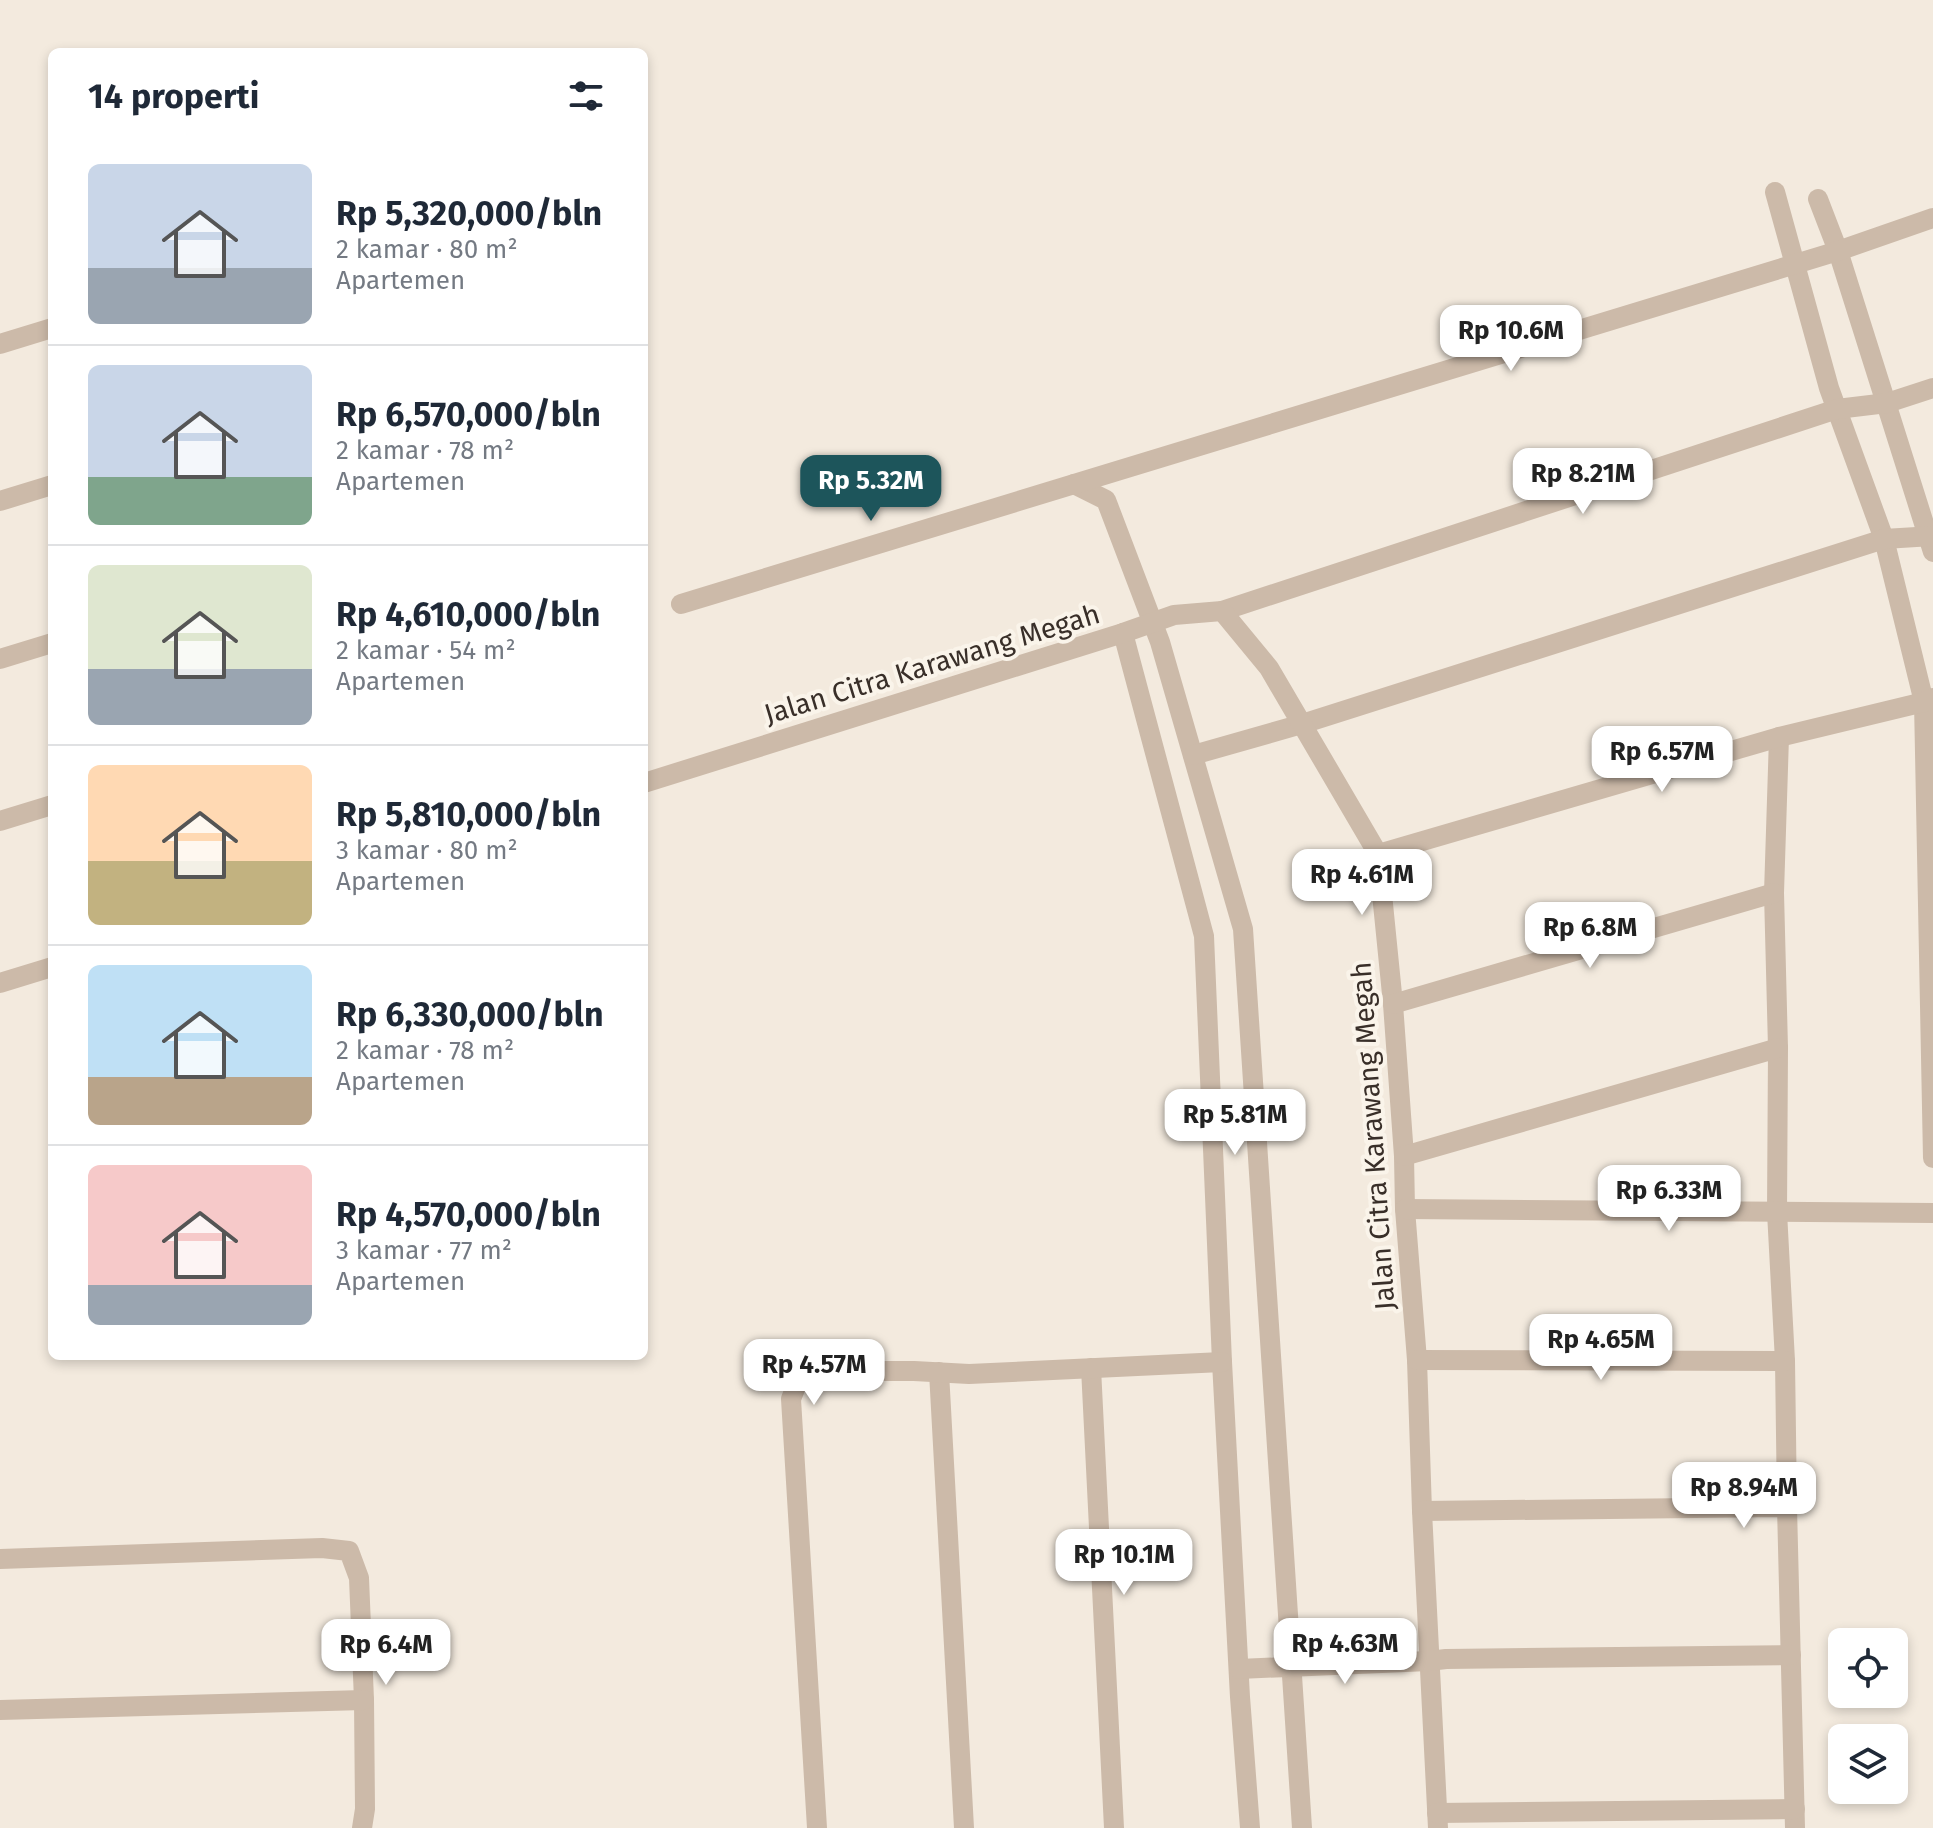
<!DOCTYPE html>
<html lang="id">
<head>
<meta charset="utf-8">
<style>
  :root { --surface:#fff; --page:#f2f2f3; --text:#1f2937; --muted:#747a83; --line:#e0e1e3; --accent:#1d555b }
  body { margin:0; font-family:"Fira Sans",sans-serif; background:var(--page); color:var(--text); height:100vh; display:flex; flex-direction:column; font-size:30px; white-space:nowrap }
  * { box-sizing:border-box; margin:0 }
  p { font-size:26px; color:var(--muted) }
  .icon { flex:none; width:44px; height:44px; fill:none; stroke:currentColor; stroke-width:2; stroke-linecap:round; stroke-linejoin:round }
  .map { position:relative; flex:1; overflow:hidden }
  .details { position:absolute; left:48px; top:48px; width:600px; height:1312px; display:flex; flex-direction:column; background:var(--surface); border-radius:12px; box-shadow:0 4px 12px #0003 }
  .details>* { flex:none }
  .buttons { position:absolute; left:1828px; top:1628px; display:grid; gap:16px }
  .buttons a { display:grid; place-items:center; width:80px; height:80px; border-radius:12px; background:var(--surface); box-shadow:0 4px 12px #0003; font-size:40px }
  .price { position:absolute; translate:-50% -68px; padding:0 18px; border-radius:16px; background:#fff; color:#222; font-size:26px; line-height:52px; filter:drop-shadow(0 2px 4px #0008) }
  .price::after { content:''; position:absolute; left:50%; top:48px; width:24px; height:18px; margin-left:-12px; background:inherit; clip-path:polygon(0 0,100% 0,50% 100%) }
  .price.current { background:var(--accent); color:#fff }
  ul { padding:0; list-style:none }
  li { display:flex; align-items:center; gap:24px; height:200px; padding:0 40px }
  li+li { border-top:2px solid var(--line) }
  li span { display:grid; place-items:center; flex:none; width:224px; height:160px; border-radius:12px; color:#555 }
  li>.icon { margin-inline-start:auto }
  span .icon { width:96px; height:96px; fill:#fffc; stroke-width:1 }
  li b { font-size:34px }
  h2 { display:flex; justify-content:space-between; align-items:center; height:96px; padding:0 40px; font-size:34px }
  .map>svg:first-child { display:block }
  .lines { fill:none; stroke-linecap:round; stroke-linejoin:round }
  .street { stroke:#ccbaa9; stroke-width:20 }
  .labels { text-anchor:middle; dominant-baseline:central; stroke-width:8; stroke-linejoin:round; paint-order:stroke }
  .street-label { font-size:28px; fill:#392f29; stroke:#faf4ea }
</style>
</head>
<body>
<div class="map">
<svg width="1933" height="1828" viewBox="0 0 1933 1828">
  <rect width="100%" height="100%" fill="#f3eade"/>
  <g class="lines">
    <!-- street -->
    <g class="street">
      <path d="M1775,192L1829,388L1884,539L1924,702L1933,1158"/>
      <path d="M1818,199L1838,251L1933,552"/>
      <path d="M0,344L52,328"/>
      <path d="M1074,484L1106,500L1160,642L1243,929L1302,1828"/>
      <path d="M0,501L52,485"/>
      <path d="M681,604L1838,251L1933,218"/>
      <path d="M1222,611L1837,409L1887,403L1933,388"/>
      <path d="M1123,633L1204,936L1222,1362L1240,1697L1250,1828"/>
      <path d="M0,659L52,643"/>
      <path d="M1779,737L1774,893L1778,1048L1777,1212L1785,1361L1787,1507"/>
      <path d="M1193,755L1302,724L1884,539L1933,536"/>
      <path d="M644,783L1123,633L1174,615L1222,611L1269,668L1378,854L1393,1004L1404,1156L1405,1209L1417,1360L1422,1511L1438,1828"/>
      <path d="M0,821L52,805"/>
      <path d="M1378,854L1779,737L1924,702L1933,698"/>
      <path d="M0,983L52,967"/>
      <path d="M1393,1004L1774,893"/>
      <path d="M1404,1156L1778,1048"/>
      <path d="M1405,1209L1933,1213"/>
      <path d="M1417,1360L1785,1361"/>
      <path d="M1091,1368L1114,1828"/>
      <path d="M939,1372L964,1828"/>
      <path d="M1422,1511L1787,1507L1795,1828"/>
      <path d="M0,1559L322,1548L349,1551L359,1578L364,1700L365,1809L362,1828"/>
      <path d="M1239,1669L1429,1661L1446,1659L1791,1655"/>
      <path d="M0,1710L364,1700"/>
      <path d="M1437,1813L1795,1809"/>
      <path d="M817,1828L791,1399L800,1376L834,1371H914L969,1374L1222,1362"/>
    </g>
  </g>
  <g class="labels">
    <!-- street labels -->
    <g class="street-label">
      <text transform="translate(932 664) rotate(-17)">Jalan Citra Karawang Megah</text>
      <text transform="translate(1373 1136) rotate(-94)">Jalan Citra Karawang Megah</text>
    </g>
  </g>
</svg>
<div class="buttons">
<a><svg class="icon" aria-label="locate" viewBox="0 0 24 24"><circle cx="12" cy="12" r="6"/><path d="M12 2v4M12 18v4M2 12h4M18 12h4"/></svg></a>
<a><svg class="icon" aria-label="layers" viewBox="0 0 24 24"><path d="M12 4l9 5-9 5-9-5zM3 14l9 5 9-5"/></svg></a>
</div>
<b class="price" style="left:1511px;top:373px">Rp 10.6M</b>
<b class="price" style="left:1583px;top:516px">Rp 8.21M</b>
<b class="price current" style="left:871px;top:523px">Rp 5.32M</b>
<b class="price" style="left:1662px;top:794px">Rp 6.57M</b>
<b class="price" style="left:1362px;top:917px">Rp 4.61M</b>
<b class="price" style="left:1590px;top:970px">Rp 6.8M</b>
<b class="price" style="left:1235px;top:1157px">Rp 5.81M</b>
<b class="price" style="left:1669px;top:1233px">Rp 6.33M</b>
<b class="price" style="left:1601px;top:1382px">Rp 4.65M</b>
<b class="price" style="left:814px;top:1407px">Rp 4.57M</b>
<b class="price" style="left:1744px;top:1530px">Rp 8.94M</b>
<b class="price" style="left:1124px;top:1597px">Rp 10.1M</b>
<b class="price" style="left:1345px;top:1686px">Rp 4.63M</b>
<b class="price" style="left:386px;top:1687px">Rp 6.4M</b>
<section class="details">
<h2>14 properti<svg class="icon" aria-label="filters" viewBox="0 0 24 24"><path d="M4 7h16M4 17h16"/><circle cx="9" cy="7" r="2"/><circle cx="15" cy="17" r="2"/></svg></h2>
<ul>
<li><span style="background:linear-gradient(#c9d6e8 65%,#9aa5b1 0)"><svg class="icon" aria-label="home" viewBox="0 0 24 24"><path d="M3 11l9-7 9 7M6 9v11h12V9"/></svg></span><div><b>Rp 5,320,000/bln</b><p>2 kamar · 80 m²</p><p>Apartemen</p></div></li>
<li><span style="background:linear-gradient(#c9d6e8 70%,#7fa58c 0)"><svg class="icon" aria-label="home" viewBox="0 0 24 24"><path d="M3 11l9-7 9 7M6 9v11h12V9"/></svg></span><div><b>Rp 6,570,000/bln</b><p>2 kamar · 78 m²</p><p>Apartemen</p></div></li>
<li><span style="background:linear-gradient(#dfe7d0 65%,#9aa5b1 0)"><svg class="icon" aria-label="home" viewBox="0 0 24 24"><path d="M3 11l9-7 9 7M6 9v11h12V9"/></svg></span><div><b>Rp 4,610,000/bln</b><p>2 kamar · 54 m²</p><p>Apartemen</p></div></li>
<li><span style="background:linear-gradient(#ffd9b3 60%,#c2b280 0)"><svg class="icon" aria-label="home" viewBox="0 0 24 24"><path d="M3 11l9-7 9 7M6 9v11h12V9"/></svg></span><div><b>Rp 5,810,000/bln</b><p>3 kamar · 80 m²</p><p>Apartemen</p></div></li>
<li><span style="background:linear-gradient(#bfe0f5 70%,#b9a48a 0)"><svg class="icon" aria-label="home" viewBox="0 0 24 24"><path d="M3 11l9-7 9 7M6 9v11h12V9"/></svg></span><div><b>Rp 6,330,000/bln</b><p>2 kamar · 78 m²</p><p>Apartemen</p></div></li>
<li><span style="background:linear-gradient(#f6c9c9 75%,#9aa5b1 0)"><svg class="icon" aria-label="home" viewBox="0 0 24 24"><path d="M3 11l9-7 9 7M6 9v11h12V9"/></svg></span><div><b>Rp 4,570,000/bln</b><p>3 kamar · 77 m²</p><p>Apartemen</p></div></li>
</ul>
</section>
</div>
</body>
</html>
